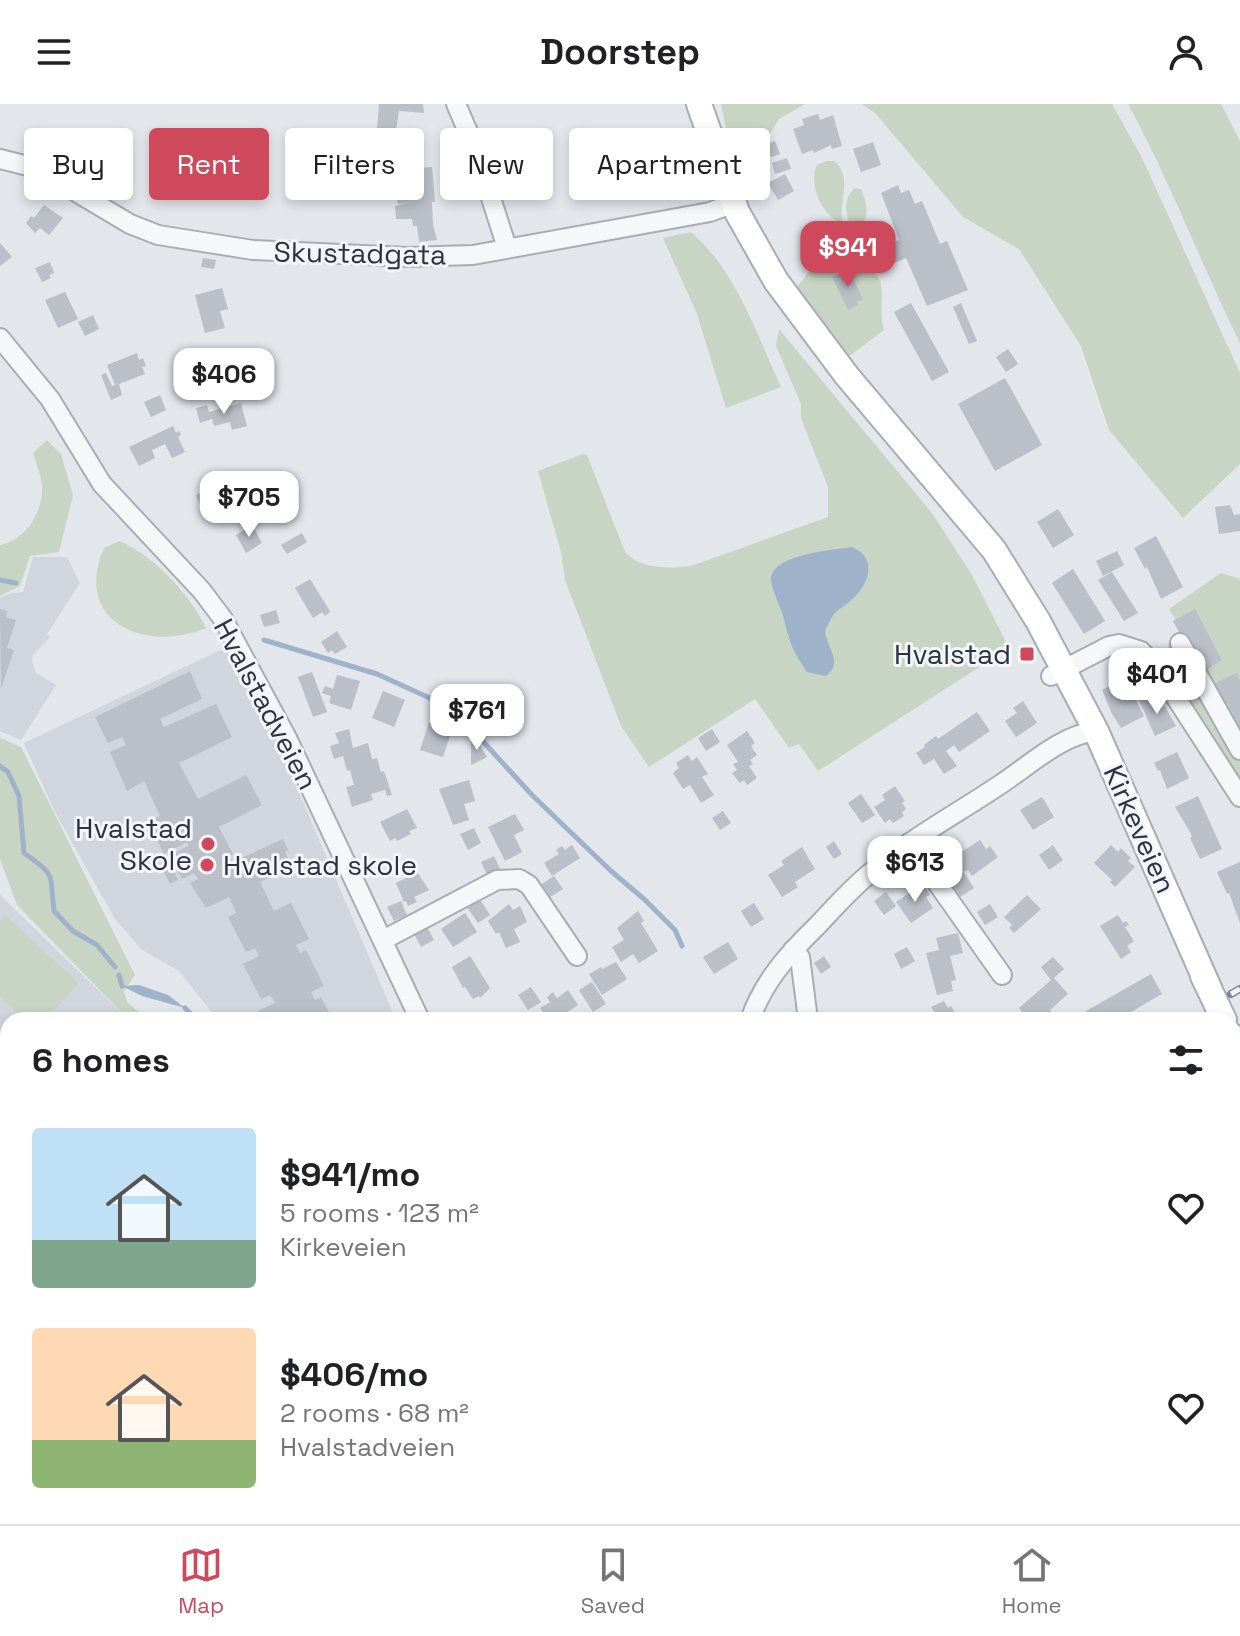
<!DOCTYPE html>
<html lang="en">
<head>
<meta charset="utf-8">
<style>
  :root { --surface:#fff; --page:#f2f2f2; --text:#202124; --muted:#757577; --line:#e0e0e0; --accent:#ce495b }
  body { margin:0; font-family:"Space Grotesk",sans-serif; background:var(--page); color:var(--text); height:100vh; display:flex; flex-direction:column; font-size:30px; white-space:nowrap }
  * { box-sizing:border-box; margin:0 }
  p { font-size:26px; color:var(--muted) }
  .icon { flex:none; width:44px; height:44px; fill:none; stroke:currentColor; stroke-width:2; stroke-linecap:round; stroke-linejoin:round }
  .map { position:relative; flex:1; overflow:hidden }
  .sheet { position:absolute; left:0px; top:908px; width:1240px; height:512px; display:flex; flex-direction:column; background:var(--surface); border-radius:24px 24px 0 0; box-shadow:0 4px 12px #0003 }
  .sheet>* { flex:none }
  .hud { position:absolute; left:24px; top:24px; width:800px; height:72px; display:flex; gap:16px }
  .price { position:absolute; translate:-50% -68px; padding:0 18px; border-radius:16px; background:#fff; color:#222; font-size:26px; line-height:52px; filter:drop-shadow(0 2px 4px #0008) }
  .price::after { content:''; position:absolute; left:50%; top:48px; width:24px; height:18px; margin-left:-12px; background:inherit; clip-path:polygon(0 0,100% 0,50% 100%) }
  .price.active { background:var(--accent); color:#fff }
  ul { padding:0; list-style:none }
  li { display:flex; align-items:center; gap:24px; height:200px; padding:0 32px }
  li span { display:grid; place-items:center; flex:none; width:224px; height:160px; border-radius:8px; color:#555 }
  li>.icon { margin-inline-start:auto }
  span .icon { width:96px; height:96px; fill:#fffc; stroke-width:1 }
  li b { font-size:34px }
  h2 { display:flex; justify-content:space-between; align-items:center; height:96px; padding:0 32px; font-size:34px }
  .pill { padding:0 28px; border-radius:8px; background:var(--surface); box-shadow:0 4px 12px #0003; font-size:28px; line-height:72px }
  .pill.active { background:var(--accent); color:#fff }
  header { display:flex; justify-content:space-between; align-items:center; height:104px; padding:0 32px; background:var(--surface); font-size:36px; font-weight:700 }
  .tab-bar { display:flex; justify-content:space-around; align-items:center; height:112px; border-top:2px solid var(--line); background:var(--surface); font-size:22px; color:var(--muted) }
  .tab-bar a { display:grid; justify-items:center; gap:4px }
  .tab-bar .active { color:var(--accent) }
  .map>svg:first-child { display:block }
  .built { fill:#d1d5dd }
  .green { fill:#c8d5c4 }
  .water { fill:#9eb3ca }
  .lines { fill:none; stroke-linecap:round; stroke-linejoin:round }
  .stream { stroke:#9eb3ca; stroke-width:5 }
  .building { fill:#babfc8 }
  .street-casing { stroke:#a8adb5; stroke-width:22 }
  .secondary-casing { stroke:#a8adb5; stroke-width:28 }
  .street { stroke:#f6f7f9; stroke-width:18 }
  .secondary { stroke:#fff; stroke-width:24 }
  .rail-casing { stroke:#7c8595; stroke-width:8 }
  .rail { stroke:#f3f5f8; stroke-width:5; stroke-dasharray:15; stroke-linecap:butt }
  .poi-dot { fill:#ce495b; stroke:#f3f5f8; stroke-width:3 }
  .labels { text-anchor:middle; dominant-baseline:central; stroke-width:6; stroke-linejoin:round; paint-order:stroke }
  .street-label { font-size:28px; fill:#2b3343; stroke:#f3f5f8 }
  .poi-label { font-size:28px; fill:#2b3343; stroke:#f3f5f8; text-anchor:end }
</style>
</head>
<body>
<header><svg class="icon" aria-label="menu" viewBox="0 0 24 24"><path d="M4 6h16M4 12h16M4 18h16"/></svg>Doorstep<svg class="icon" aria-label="person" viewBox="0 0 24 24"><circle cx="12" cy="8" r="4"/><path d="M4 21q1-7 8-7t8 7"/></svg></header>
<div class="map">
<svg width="1240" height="1420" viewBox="0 0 1240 1420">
  <rect width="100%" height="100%" fill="#e3e6eb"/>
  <!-- built -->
  <g class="built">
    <path d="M33,453H67L80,479L47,530L50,533L33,551L32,557L36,569L56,581L21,636L0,627V494L11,489L23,488Z"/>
    <path d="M227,543L276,635L396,916H218L179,867L142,846L115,815L55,708L24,639Z"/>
    <path d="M0,791L129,916H8V957L0,950Z"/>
  </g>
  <!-- green -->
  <g class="green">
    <path d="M721,0H805L779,15L759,48L765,72L738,83Z"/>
    <path d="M862,0H1112L1142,54L1240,269V360L1183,414L1109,326L1081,242L1019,145L963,113L876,10Z"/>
    <path d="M1128,0H1221L1240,37V239C1201,160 1170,77 1128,0Z"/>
    <path d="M834,57C852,71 840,96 842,116L839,118C821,109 808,79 817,61L826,57Z"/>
    <path d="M855,84L861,85C867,100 871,111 859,124L851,122C845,110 843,94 855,84Z"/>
    <path d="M691,128C737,168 756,229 781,283L726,304L697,210L663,134Z"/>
    <path d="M830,149L837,173L861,162C895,173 875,198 884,226L847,254L794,187L821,152Z"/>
    <path d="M779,225L932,409L972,471L1009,544L818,667L799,640L789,644L755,595L649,663L621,622L565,476L561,448L538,367L583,350L587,351L625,448C639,465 670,465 691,462L828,413V383L801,314V300L776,242Z"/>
    <path d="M47,336L61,350L73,391L59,448L30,452L20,482L0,492V441C26,436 44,407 42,381C41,371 36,359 33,349Z"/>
    <path d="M119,437C155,452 189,490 206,524C146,549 72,519 104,444Z"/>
    <path d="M1221,469L1240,475V625L1205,562L1169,505Z"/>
    <path d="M1173,535L1217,610L1240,656V683L1165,561L1169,537Z"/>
    <path d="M0,634L21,643L135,871L124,887L127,898L148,916H129L17,801L0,755Z"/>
    <path d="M5,811L79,879L45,916H26L0,893V817Z"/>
  </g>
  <!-- water -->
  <g class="water">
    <path d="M852,443C880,455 868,483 849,498C844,503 838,505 834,510C830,515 828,521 825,527C827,544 844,559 826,572L807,568C791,544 790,539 783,512C780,500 772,488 771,476C771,450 833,446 852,443Z"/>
    <path d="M139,881L168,891L185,904L142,892L122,882Z"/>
  </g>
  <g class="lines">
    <!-- stream -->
    <g class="stream">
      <path d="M0,476L16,479"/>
      <path d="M264,536L377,570L434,596L467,620L532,691L611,767L644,795L675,826L682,842"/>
      <path d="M0,662L8,668L19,692L24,749C58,773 49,769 54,807L73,827L97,841L115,863"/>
      <path d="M119,871L122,882"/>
      <path d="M185,904L197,916"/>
      <path d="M467,1413L475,1420"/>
    </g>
  </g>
  <!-- building -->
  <g class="building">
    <path d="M379,0H423L424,9L399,7L394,39L376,37Z"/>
    <path d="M818,10L820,16L833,11L842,42L832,45L831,41L814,49L813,46L802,50L793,25L804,21L802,15Z"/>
    <path d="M405,26L419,27L418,35L404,34Z"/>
    <path d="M775,37L780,50L771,53L767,40Z"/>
    <path d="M873,38L881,61L861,68L853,45Z"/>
    <path d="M787,54L791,65L775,70L772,59Z"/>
    <path d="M432,63L435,98H432L433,121L437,136L419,138L417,122H413L412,115H396L395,102L410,98L398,100L397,95H394L392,81L413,78L412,65Z"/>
    <path d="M785,70L794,87L778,96L768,79Z"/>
    <path d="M898,81L901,89L909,86L915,100L922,97L940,140L947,137L968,186L927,202L906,154L894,159L886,142L899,136L881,89Z"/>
    <path d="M44,101L63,114L49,131L40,124L35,129L26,119L31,112L34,114Z"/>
    <path d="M0,139L12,153L0,162Z"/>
    <path d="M203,154L216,156L214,165L201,163Z"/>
    <path d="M50,158L54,169L49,171L51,174L42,178L35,164Z"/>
    <path d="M848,165L863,195L857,198L858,201L848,206L832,173Z"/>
    <path d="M222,184L228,205L220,207L225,224L205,229L195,191Z"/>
    <path d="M65,188L78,215L58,224L45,196Z"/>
    <path d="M911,199L949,268L932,277L894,208Z"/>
    <path d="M961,199L977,237L969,240L953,203Z"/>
    <path d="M93,211L99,225L85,232L78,218Z"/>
    <path d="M1008,245L1018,260L1006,268L996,253Z"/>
    <path d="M137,249L139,256L143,254L146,262L142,263L145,270L119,280L122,291L111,296L101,271L106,269L112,282L115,281L107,261Z"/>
    <path d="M199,250L204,263L190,269L185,256Z"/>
    <path d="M1005,274L1042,341L995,367L958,300Z"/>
    <path d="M160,291L166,306L151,313L144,298Z"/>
    <path d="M241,299L247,322L232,326L230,318L214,322L212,315L200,319L196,304L207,301L209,308Z"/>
    <path d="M173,322L176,329L179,327L181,331L178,333L185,348L172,354L165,340L152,346L155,354L139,362L129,343Z"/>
    <path d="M203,388L208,401L201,404L196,391Z"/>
    <path d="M279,390L285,400L289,398L294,406L275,418L263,399Z"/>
    <path d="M1230,401L1234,411L1240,410V427L1219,430L1215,403Z"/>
    <path d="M1058,405L1074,431L1053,444L1037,418Z"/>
    <path d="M252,421L262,439L246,449L236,431Z"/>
    <path d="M302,429L307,438L287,450L281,441Z"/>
    <path d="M1156,432L1183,483L1161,495L1147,463L1145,465L1134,444Z"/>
    <path d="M1117,447L1124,461L1103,472L1096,457Z"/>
    <path d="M1073,465L1105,517L1084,530L1052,479Z"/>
    <path d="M1112,468L1138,509L1124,517L1098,476Z"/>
    <path d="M310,475L328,504L330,508L325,512L322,508L313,514L295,484Z"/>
    <path d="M0,505L7,507L6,513L16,516L7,544L14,546L1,585Z"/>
    <path d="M1195,505L1222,556L1201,569L1173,517Z"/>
    <path d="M276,506L280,519L264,523L260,511Z"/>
    <path d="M337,527L347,543L335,550L332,546L328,549L321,538Z"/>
    <path d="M190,567L202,595L160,615L164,623L216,600L232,633L179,659L198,695L246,671L262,701L219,723L233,750L230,752L233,758L283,735L288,746L285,748L292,762L260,778L274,807L291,799L309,835L296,841L300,849L306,846L324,882L311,888L315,896L321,893L333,916H263L258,907L275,899L270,891L261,895L243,860L259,852L255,844L246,848L228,813L236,809L229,793L206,804L190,779L198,775L194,769L182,775L170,751L189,742L187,738L164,750L148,718L160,712L144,677L127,687L110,648L126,641L122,633L108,639L95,613Z"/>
    <path d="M312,568L327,608L313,613L298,573Z"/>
    <path d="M1236,569L1240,576V628L1231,611L1233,609L1230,605L1228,599L1225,601L1214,580Z"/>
    <path d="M337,571L360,577L351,606L329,599L331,592L322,589L325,582L333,585Z"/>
    <path d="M1125,575L1144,612L1121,624L1112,610L1102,586Z"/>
    <path d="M383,587L405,596L394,623L372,614Z"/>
    <path d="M1151,590L1159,605L1165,602L1176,622L1155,632L1139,596Z"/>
    <path d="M1023,597L1037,619L1016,633L1005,617L1017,609L1013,604Z"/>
    <path d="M977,608L990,627L959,648L954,641L946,647L957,662L944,670L934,655L924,661L916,649L925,643L924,641L936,632L938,635Z"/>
    <path d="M429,618L452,626L443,653L420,646Z"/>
    <path d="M349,625L353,644L368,639L372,655L377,654L381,668L384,667L392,691L387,692L385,686L371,690L373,696L352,703L346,683L354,681L350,666L347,667L343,652L334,655L330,642L339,639L335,629Z"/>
    <path d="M712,625L720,638L706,647L698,634Z"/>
    <path d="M747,627L755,639L751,642L757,651L750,656L753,660L749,662L757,674L747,681L744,676L740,679L732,669L737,666L733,660L738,658L727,641Z"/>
    <path d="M471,635H476L487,653L471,661Z"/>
    <path d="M1177,648L1189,674L1167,685L1160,666L1158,667L1154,659Z"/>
    <path d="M688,651L692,657L697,653L708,670L702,673L714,691L701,699L690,681L683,685L673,669L679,664L676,659Z"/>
    <path d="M469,676L475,697L464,700L469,716L453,721L439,685Z"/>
    <path d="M895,682L905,697L902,699L906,705L902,708L904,712L893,719L890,715L885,719L874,703L885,696L882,691Z"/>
    <path d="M861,690L875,711L862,719L848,699Z"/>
    <path d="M1198,692L1222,745L1200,755L1190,734L1192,733L1190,728L1175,703Z"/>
    <path d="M1042,693L1054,713L1033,726L1020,706Z"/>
    <path d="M407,705L417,724L409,727L411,730L397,737L395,734L390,737L380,718Z"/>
    <path d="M723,707L731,719L720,726L712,714Z"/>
    <path d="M515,710L524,726L514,731L522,748L505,757L488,723Z"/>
    <path d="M474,724L481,739L468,746L460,730Z"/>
    <path d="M980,736L986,745L990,742L998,753L972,772L968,766L964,768L960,761L963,759L957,751Z"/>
    <path d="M834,737L842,750L834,755L826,743Z"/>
    <path d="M572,741L580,754L552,772L544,759L559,750L556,746L562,742L565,746Z"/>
    <path d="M1053,741L1063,756L1049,766L1039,751Z"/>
    <path d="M1111,741L1118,748L1121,744L1131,754L1128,757L1135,763L1115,783L1110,778L1112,776L1094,759Z"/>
    <path d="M802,743L815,765L795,778L798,783L782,793L768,771L784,761L781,757Z"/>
    <path d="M494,752L501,767L488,773L481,758Z"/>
    <path d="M1240,758V819L1229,789L1227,790L1217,768Z"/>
    <path d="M171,760L178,776L170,780L162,764Z"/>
    <path d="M963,767L974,784L960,793L949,776Z"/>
    <path d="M417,768L429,786L414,793L417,798L408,802L406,797L404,798L396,779Z"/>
    <path d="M554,772L563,785L550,793L542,780Z"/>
    <path d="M923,780L930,791L926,793L933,804L911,819L896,798Z"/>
    <path d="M886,788L896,802L884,811L874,797Z"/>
    <path d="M1027,791L1041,805L1014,829L1009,824L1012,821L1004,813Z"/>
    <path d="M479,794L490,811L478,819L466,802Z"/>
    <path d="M401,797L407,811L394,817L387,803Z"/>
    <path d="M754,799L764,815L751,823L741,807Z"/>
    <path d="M509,800L513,806L520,802L527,818L514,825L520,838L506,844L499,828L496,830L488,817Z"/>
    <path d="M990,800L998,813L985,821L977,808Z"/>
    <path d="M638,807L644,817L641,819L658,847L639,859L633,850L621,858L612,843L624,836L617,824Z"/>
    <path d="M465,809L477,828L453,843L441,825Z"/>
    <path d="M1118,811L1123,819L1126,817L1129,821L1125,823L1134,837L1127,842L1131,848L1121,855L1100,822Z"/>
    <path d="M427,823L434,836L421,843L414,830Z"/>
    <path d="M958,829L963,849L950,852L956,876L951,877L953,887L937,891L926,849L939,846L936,834Z"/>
    <path d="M728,838L738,855L714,870L703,853Z"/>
    <path d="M907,843L915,857L901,865L894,850Z"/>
    <path d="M470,852L490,884L480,894L479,892L473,895L465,883L463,884L452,863Z"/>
    <path d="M824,852L831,863L821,870L814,859Z"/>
    <path d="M1053,853L1064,865L1054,874L1068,890L1050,906L1058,916H1029L1019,904L1051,876L1041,863Z"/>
    <path d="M616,858L627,875L602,891L589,870L601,863L602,865Z"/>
    <path d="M1151,870L1162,890L1117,916H1084L1089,913L1086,907Z"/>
    <path d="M592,878L606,900L593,908L579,886Z"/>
    <path d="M531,883L541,898L528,906L518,891Z"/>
    <path d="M568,886L578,901L555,916H548L540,904L550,898L547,893L553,888L557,894Z"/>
    <path d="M944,897L948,904L951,902L958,914L940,916L931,903Z"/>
    <path d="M0,1005L8,1012V1017L0,1026Z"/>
    <path d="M1240,1068V1081L1232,1084V1070Z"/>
    <path d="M1232,1085L1240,1091V1104L1232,1110Z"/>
    <path d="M1233,1153L1240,1159V1170L1237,1173L1232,1169Z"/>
    <path d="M1237,1331L1240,1339V1360L1232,1363V1333Z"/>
    <path d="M289,1412H321L325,1417L322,1420H295Z"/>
    <path d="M798,1412H811L818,1416L815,1420H794Z"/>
    <path d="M929,1412H959L955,1420H938L939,1417Z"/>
  </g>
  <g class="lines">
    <!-- street casing -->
    <g class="street-casing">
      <g id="street">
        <path d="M456,0L475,44L507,144"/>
        <path d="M0,55L36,64L130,120L158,131L253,146L407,153L473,151L710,108L734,99"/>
        <path d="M0,234L50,295L102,380L202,487L223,515L287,634L420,916"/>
        <path d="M1180,539L1240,646"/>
        <path d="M1051,572L1109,542L1119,540L1141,547L1158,566L1240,693"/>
        <path d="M909,739L1002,871"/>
        <path d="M383,836L497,776L519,775L529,781L577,852"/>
        <path d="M793,846L800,853L808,916"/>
        <path d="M750,916C763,878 788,850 817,822C835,803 853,782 874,766C913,733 958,709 1001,680C1030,661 1061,631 1096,627"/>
        <path d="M0,956L8,963"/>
        <path d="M0,1218L8,1223"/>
        <path d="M1232,1251L1240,1258"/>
        <path d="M127,1412L139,1420"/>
        <path d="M867,1412L882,1420"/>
        <path d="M4,1420L8,1410"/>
        <path d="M453,1420L455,1412"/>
        <path d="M777,1420V1412"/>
        <path d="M1004,1420V1412"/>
      </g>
    </g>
    <!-- secondary casing -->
    <g class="secondary-casing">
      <g id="secondary">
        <path d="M699,0L737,108L776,177L847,272L994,446L1038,517L1096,627L1209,884"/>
        <path d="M1203,872L1224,916"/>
        <path d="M1232,932L1240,948"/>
      </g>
    </g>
    <!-- street -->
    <use href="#street" class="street"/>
    <!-- secondary -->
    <use href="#secondary" class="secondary"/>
    <!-- rail casing -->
    <g class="rail-casing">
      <g id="rail">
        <path d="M1231,890L1240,885"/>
        <path d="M0,1341L8,1338"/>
        <path d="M0,1356L8,1354"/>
      </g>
    </g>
    <!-- rail -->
    <use href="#rail" class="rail"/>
  </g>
  <!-- markers -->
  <g class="poi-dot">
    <rect x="1019" y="542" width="16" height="16" rx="4"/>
    <circle cx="208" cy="740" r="8"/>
    <circle cx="207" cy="761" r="8"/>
  </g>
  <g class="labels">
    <!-- street labels -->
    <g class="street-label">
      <text transform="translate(360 149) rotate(1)">Skustadgata</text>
      <text transform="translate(266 600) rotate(62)">Hvalstadveien</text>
      <text transform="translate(1140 725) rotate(66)">Kirkeveien</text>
    </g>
    <!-- poi labels -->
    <g class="poi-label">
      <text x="1011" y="550">Hvalstad</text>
      <text x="192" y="724">Hvalstad<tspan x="192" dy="32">Skole</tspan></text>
      <text x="223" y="761" text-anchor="start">Hvalstad skole</text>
    </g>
  </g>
</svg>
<b class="price active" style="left:848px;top:185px">$941</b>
<b class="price" style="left:224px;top:312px">$406</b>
<b class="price" style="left:249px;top:435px">$705</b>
<b class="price" style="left:1157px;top:612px">$401</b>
<b class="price" style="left:477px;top:648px">$761</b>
<b class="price" style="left:915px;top:800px">$613</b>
<div class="hud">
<a class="pill">Buy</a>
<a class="pill active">Rent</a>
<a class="pill">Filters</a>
<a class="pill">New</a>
<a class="pill">Apartment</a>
</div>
<section class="sheet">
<h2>6 homes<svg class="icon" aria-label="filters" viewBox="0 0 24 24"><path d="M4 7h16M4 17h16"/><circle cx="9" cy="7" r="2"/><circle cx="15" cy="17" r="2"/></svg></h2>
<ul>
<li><span style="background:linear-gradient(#bfe0f5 70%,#7fa58c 0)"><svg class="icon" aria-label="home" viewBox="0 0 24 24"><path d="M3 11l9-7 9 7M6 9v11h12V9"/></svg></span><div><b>$941/mo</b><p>5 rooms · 123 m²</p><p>Kirkeveien</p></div><svg class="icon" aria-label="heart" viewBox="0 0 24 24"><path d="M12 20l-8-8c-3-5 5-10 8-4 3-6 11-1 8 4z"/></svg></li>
<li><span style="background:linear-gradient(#ffd9b3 70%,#8fb573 0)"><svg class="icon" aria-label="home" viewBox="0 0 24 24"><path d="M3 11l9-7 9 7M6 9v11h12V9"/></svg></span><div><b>$406/mo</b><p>2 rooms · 68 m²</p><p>Hvalstadveien</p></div><svg class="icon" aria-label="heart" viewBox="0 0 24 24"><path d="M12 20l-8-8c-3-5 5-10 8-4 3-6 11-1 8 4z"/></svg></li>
</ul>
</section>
</div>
<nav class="tab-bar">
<a class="active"><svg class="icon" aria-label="map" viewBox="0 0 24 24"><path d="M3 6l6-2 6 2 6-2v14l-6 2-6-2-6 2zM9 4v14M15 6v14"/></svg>Map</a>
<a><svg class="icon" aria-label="saved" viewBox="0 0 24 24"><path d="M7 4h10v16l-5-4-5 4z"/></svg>Saved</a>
<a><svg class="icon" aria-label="home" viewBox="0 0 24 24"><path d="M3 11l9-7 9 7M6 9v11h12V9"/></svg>Home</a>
</nav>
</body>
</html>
